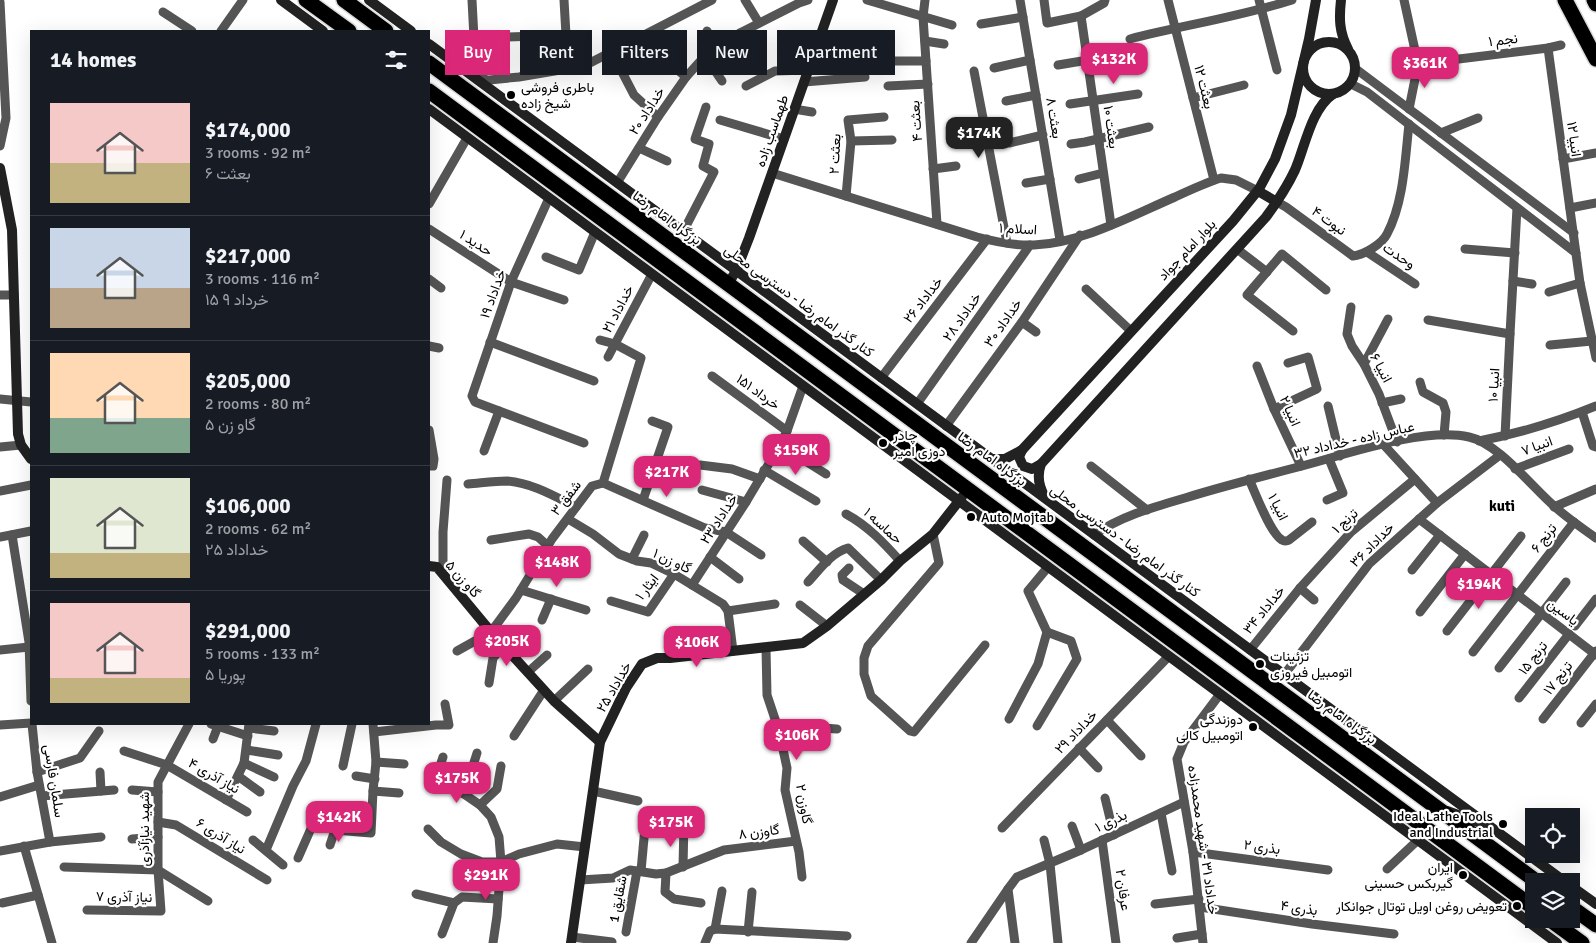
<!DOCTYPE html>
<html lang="en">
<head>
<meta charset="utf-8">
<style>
  :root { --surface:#171b24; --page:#20242c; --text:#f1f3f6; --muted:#9ea1a6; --line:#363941; --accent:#db2777 }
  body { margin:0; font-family:Signika,Vazirmatn,sans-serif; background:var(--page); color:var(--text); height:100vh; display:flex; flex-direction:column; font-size:19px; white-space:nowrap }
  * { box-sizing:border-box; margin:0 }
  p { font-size:16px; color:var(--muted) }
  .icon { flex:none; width:28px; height:28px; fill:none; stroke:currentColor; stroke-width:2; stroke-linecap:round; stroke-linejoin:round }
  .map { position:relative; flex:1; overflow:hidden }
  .sheet { position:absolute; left:30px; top:30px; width:400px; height:695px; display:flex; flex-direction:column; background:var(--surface); border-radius:0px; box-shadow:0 5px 20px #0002 }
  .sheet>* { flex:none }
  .top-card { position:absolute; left:445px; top:30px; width:475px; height:45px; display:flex; gap:10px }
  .fabs { position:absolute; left:1525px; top:808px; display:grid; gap:10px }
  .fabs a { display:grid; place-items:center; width:55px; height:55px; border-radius:0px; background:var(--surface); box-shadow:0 5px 20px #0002; font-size:25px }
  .price { position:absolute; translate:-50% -42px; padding:0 11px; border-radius:10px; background:var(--accent); color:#fff; font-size:16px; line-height:32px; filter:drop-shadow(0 1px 2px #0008) }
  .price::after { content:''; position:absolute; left:50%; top:30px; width:15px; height:11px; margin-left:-8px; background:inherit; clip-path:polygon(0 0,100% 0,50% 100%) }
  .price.selected { background:#222; color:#fff }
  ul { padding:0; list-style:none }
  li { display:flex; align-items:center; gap:15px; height:125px; padding:0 20px }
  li+li { border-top:1px solid var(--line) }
  li span { display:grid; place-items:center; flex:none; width:140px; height:100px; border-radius:0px; color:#555 }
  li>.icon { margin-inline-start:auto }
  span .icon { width:60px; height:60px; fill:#fffc; stroke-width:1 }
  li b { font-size:21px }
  h2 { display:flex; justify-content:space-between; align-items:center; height:60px; padding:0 20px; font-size:21px }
  .chip { padding:0 18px; border-radius:0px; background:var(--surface); box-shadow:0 5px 20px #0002; font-size:18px; line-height:45px }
  .chip.selected { background:var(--accent); color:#fff }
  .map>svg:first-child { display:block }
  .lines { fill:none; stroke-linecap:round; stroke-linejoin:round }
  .highway-casing { stroke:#dbdbdb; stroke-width:18 }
  .street { stroke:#555; stroke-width:9 }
  .secondary { stroke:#222; stroke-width:10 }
  .highway { stroke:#000; stroke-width:15 }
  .poi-dot { fill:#000; stroke:#fff; stroke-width:2 }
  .labels { text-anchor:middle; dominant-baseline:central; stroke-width:4.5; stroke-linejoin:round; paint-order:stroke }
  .street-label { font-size:14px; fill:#000; stroke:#fff }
  .poi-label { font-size:14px; fill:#000; stroke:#fff; text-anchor:start }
  .neighbourhood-label { font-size:15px; font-weight:bold; fill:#000; stroke:#fff }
</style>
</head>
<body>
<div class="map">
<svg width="1596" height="943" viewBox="0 0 1596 943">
  <rect width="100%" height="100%" fill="#fff"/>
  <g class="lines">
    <!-- highway casing -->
    <g class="highway-casing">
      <g id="highway">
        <path d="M306,0L349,31"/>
        <path d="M344,0L386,31"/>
        <path d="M1565,0L1596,59"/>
        <path d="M1594,0L1596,4"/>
        <path d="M429,63L1536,881"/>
        <path d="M429,91L1534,908"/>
        <path d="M1571,907L1596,925"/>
        <path d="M1549,919L1582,943"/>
      </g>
    </g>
    <!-- street -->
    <g class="street">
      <path d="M472,0L474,38L484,80"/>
      <path d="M564,0L568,70"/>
      <path d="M745,0L759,23"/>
      <path d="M867,0L952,25"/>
      <path d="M925,0L923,17L937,224"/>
      <path d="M1020,0L1060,240"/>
      <path d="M1044,0L1047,23L1081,16L1104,3L1105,0"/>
      <path d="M1168,0L1214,180"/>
      <path d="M1259,0L1277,70"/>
      <path d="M1404,0L1418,64L1409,109"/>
      <path d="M163,12L192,31"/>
      <path d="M1081,16L1111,225"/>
      <path d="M981,24L1023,17"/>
      <path d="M221,31L243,0"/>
      <path d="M707,31L717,49"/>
      <path d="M652,32L657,43"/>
      <path d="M740,33L751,50"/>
      <path d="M474,38L566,35"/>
      <path d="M1130,39C1184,25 1239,17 1292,0"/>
      <path d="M925,41L944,44"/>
      <path d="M1548,48L1580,283L1596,358"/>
      <path d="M814,54H857"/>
      <path d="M705,56L722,81"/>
      <path d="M664,58L686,77"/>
      <path d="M888,61H926"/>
      <path d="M630,64L621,70L634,95L658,117"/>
      <path d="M1418,64L1548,48L1561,45"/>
      <path d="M1058,65L1124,54"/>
      <path d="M994,68L1030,60"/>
      <path d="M1356,69L1574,233"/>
      <path d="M974,71L1007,243"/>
      <path d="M479,81L519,77L584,66L712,0"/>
      <path d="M804,82L865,77"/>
      <path d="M1351,84L1367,92L1576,253"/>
      <path d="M746,86L775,71L808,70"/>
      <path d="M888,86L928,84"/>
      <path d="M1193,98L1244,85"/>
      <path d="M1006,101L1036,95"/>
      <path d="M1070,104L1138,94"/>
      <path d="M794,109L812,112"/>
      <path d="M720,120L784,139"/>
      <path d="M1441,133L1478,118"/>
      <path d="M851,141L892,140"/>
      <path d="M1009,143L1043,135"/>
      <path d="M1071,144L1085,142L1149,127"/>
      <path d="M0,146L6,118L0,2"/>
      <path d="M639,148L667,161"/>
      <path d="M1563,159L1596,153"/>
      <path d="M933,169L956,166"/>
      <path d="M772,173L977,237C996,242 1014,246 1034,245C1082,243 1131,216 1175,197C1190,190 1205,183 1221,178L1236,180L1258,191"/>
      <path d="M1079,179L1103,173"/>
      <path d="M617,183L658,117L686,77L705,56L740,33L799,3L808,0"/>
      <path d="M1026,183L1050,179"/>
      <path d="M846,196L851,141L848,120L884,117"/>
      <path d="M549,198L511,282L472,396L475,402L584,443"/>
      <path d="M1277,202L1286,207L1353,256C1364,255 1382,244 1387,234C1404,202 1405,159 1409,124"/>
      <path d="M429,204L467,138"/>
      <path d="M1570,208L1596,203"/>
      <path d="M429,229L511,282L564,300"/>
      <path d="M683,232L714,172L703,166L709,144L695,139L706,107"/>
      <path d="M1237,249L1267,272"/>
      <path d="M1465,249L1515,253"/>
      <path d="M1367,252L1415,284"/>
      <path d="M546,257L579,270L595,232"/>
      <path d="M429,279L441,288"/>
      <path d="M1513,281L1532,284"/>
      <path d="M1086,289L1131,331"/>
      <path d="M1549,292L1580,283"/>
      <path d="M0,295H14"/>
      <path d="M1351,307L1347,334L1352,346L1364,364L1379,394L1397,442"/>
      <path d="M1428,320L1510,334L1517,208"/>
      <path d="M1022,322L1036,332"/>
      <path d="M1293,331L1247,295L1282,254L1326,290"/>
      <path d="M490,342L594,381"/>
      <path d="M1550,345L1592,341"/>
      <path d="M429,346L439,348"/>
      <path d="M608,357L652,274"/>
      <path d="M1364,364L1388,319"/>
      <path d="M1257,366L1274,409L1301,466"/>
      <path d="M712,376L787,431"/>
      <path d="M881,378L987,239"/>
      <path d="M1420,382L1423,392L1443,403L1446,412L1444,435"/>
      <path d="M0,399L31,402"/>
      <path d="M1382,403L1401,399"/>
      <path d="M917,404L1030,245"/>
      <path d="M1328,406L1340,456"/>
      <path d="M1274,409L1317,389L1308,357L1288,363"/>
      <path d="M1582,412L1593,446L1596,447"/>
      <path d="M946,426L1022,322L1080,235"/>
      <path d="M429,430L434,459L433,466H429"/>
      <path d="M1505,436L1510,334"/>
      <path d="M1479,441C1521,433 1557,422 1596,406"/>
      <path d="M1383,444L1437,503"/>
      <path d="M780,445L826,474"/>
      <path d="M0,447L21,445"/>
      <path d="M484,451L499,411"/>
      <path d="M700,465L732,469L760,479"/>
      <path d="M1091,466L1147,510"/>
      <path d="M1515,469L1569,449"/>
      <path d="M764,470L816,501"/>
      <path d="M651,474L667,481"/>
      <path d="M1249,479C1255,492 1270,533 1282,540C1285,542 1286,541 1289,540L1312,522"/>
      <path d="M603,483L705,528L726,532L761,555"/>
      <path d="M468,484C481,483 494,481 507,481C532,483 554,496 576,507"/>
      <path d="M702,490L746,502"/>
      <path d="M0,491L31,485"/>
      <path d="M643,500L668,427L652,421"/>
      <path d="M1327,500L1343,493L1329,459"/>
      <path d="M1554,507L1596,489"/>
      <path d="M846,514C868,526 884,543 900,561"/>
      <path d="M568,519L593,534L619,554L637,561L651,563L674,574L723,604L728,611L733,651"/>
      <path d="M1419,519L1596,655"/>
      <path d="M933,534L939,563L868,646L864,658V674L871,696L910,731L914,732L985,645"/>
      <path d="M12,535L29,642L31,701"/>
      <path d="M1094,535C1121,516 1154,507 1185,498C1224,486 1263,476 1302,466C1347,454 1424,427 1469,437C1498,443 1531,486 1554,506C1567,518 1582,528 1596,538"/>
      <path d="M0,537L31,531"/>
      <path d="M491,540L529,534L538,537L548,546"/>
      <path d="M803,541L827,562"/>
      <path d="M710,557L739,579"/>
      <path d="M632,559L644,535"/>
      <path d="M849,568L842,575L843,580L864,594"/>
      <path d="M1412,570L1440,535"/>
      <path d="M443,573V532L447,480"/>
      <path d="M808,582C820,569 831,553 848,548L881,580"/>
      <path d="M692,585L746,502L780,445L787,431L803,386"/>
      <path d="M1300,588L1314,600"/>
      <path d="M521,590L586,610"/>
      <path d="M611,601L648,612L674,574"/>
      <path d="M800,605L827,626"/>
      <path d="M728,611L775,604"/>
      <path d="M1420,612L1465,554"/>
      <path d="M542,620L551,599"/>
      <path d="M1575,626L1596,599"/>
      <path d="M1447,631L1521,536"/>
      <path d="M766,648L767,695L779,731L787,768L785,790L799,852L802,877"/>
      <path d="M0,650L29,647"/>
      <path d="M1250,650L1300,588L1351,532L1415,479"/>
      <path d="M457,651L491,632L516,598L552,539L592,486L603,483L641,358L615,344L600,340"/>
      <path d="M1473,652L1574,522"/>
      <path d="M1499,668L1566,582"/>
      <path d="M528,672L547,655"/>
      <path d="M1284,675L1369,564L1437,503L1500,455"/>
      <path d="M489,683L493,658L505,645"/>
      <path d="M1519,698L1569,634"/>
      <path d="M554,701L588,669"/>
      <path d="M1009,719L1038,664L1047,632L1028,591L1048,567"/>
      <path d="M1543,719L1596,651"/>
      <path d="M1107,720L1141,756"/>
      <path d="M1581,723L1596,704"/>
      <path d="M32,724L37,772L50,842"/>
      <path d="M211,724L248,736"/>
      <path d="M0,725L31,723"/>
      <path d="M777,725L837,729"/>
      <path d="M1037,726L1077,659L1071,641L1047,632"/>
      <path d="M249,728L274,731"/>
      <path d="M374,732L436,725H449L445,704"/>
      <path d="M514,736L544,690"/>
      <path d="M213,739L218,726"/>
      <path d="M1079,748L1098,768"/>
      <path d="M247,750L278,755"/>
      <path d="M124,751L167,765L247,812"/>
      <path d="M443,757L435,781L464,794L480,805L491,817L499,837L501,862L497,916L493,943"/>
      <path d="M376,762L404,764"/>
      <path d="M244,763L274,777"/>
      <path d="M343,766L352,724"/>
      <path d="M37,772L80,758L99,731"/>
      <path d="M100,772L101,791"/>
      <path d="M238,776L260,792"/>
      <path d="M356,776L375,779"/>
      <path d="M132,790L158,792"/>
      <path d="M373,791L399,793"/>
      <path d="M593,791L638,801"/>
      <path d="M464,794L477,753"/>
      <path d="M42,796L114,790"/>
      <path d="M0,797L39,785"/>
      <path d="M1105,798L1114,835"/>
      <path d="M226,800L244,763L249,724"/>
      <path d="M480,805L497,789L501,766"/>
      <path d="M1161,813L1172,871"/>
      <path d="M673,820L684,822L683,867"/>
      <path d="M158,822L176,825L267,880"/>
      <path d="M1072,826L1081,850"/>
      <path d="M1002,828L1169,656"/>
      <path d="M428,829L441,842L461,854L482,862H501L519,854L557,844L585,847"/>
      <path d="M132,839L158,837"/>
      <path d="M253,840L283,865"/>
      <path d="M1044,840L1050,864L1058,943"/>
      <path d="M1102,840L1116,943"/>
      <path d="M330,845L335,830"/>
      <path d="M24,846L52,943"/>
      <path d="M266,850L293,786L306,761L316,724"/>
      <path d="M0,851L50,842L101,837"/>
      <path d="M1193,852L1328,870"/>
      <path d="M298,858L313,824L335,830L371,833L373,791L376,762L373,724"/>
      <path d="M64,867L158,870L208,901"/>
      <path d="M1387,869L1418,840"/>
      <path d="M641,871L646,816"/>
      <path d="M666,873L665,892L674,899L701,903"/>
      <path d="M580,880L613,878L630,870L656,874L666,873L724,850L796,841"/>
      <path d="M416,894L454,903"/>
      <path d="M2,903L38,895"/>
      <path d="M1155,904L1199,899"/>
      <path d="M1200,907L1312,924L1394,934"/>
      <path d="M87,910L161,911L158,870V782L189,724"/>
      <path d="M715,929L722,891"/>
      <path d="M626,932L637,871"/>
      <path d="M748,932L752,892"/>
      <path d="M442,934L454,903L462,897L498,899"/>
      <path d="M572,937L612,942"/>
      <path d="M1177,938L1202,934"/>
      <path d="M705,943L710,931L715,929L847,936"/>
      <path d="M971,943L1008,889"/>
      <path d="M1015,943L1008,889L1017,877L1081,850L1184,802"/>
      <path d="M1203,943L1193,852L1177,759L1184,742L1220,694"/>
    </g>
    <!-- secondary -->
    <g class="secondary">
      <path d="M281,0L323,31"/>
      <path d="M369,0L411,31"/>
      <path d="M1341,0C1339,18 1339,32 1348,49"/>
      <circle cx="1329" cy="68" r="26"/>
      <path d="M429,44L1564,881"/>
      <path d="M429,109L1557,943"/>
      <path d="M0,168L12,230L18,434L21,445L31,459"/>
      <path d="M1258,191L1277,202"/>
      <path d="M728,284L736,271L749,238L833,0"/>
      <path d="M1022,450L1019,457L1023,466L1032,469L1041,464"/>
      <path d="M992,459H1005L1022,450L1233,221L1259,189L1275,159L1291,115L1309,39L1316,0"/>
      <path d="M1045,497C1039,487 1037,475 1041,464L1266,217C1277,202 1287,187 1295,170C1305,147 1311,109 1333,94"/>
      <path d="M429,566L437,567L491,632L554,701L600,742"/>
      <path d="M1447,811L1478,822"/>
      <path d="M1571,886L1596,904"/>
      <path d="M571,943L600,742L626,688L642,664L657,658H670L803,643L827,626L881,580L900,561L933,534L962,497"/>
    </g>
    <!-- highway -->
    <use href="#highway" class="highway"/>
  </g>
  <!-- markers -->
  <g class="poi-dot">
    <circle cx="511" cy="95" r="5"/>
    <circle cx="883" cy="443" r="5"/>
    <circle cx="971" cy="517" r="5"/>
    <circle cx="1260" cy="664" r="5"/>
    <circle cx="1253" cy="727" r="5"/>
    <circle cx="1503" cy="824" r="5"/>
    <circle cx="1463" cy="875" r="5"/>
    <circle cx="1517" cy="906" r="5"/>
  </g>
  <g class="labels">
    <!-- street labels -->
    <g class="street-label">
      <text transform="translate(1503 40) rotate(-7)">نجم ۱</text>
      <text transform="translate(1204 87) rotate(76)">بعثت ۱۲</text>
      <text transform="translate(647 111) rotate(-57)">خداداد ۲۰</text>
      <text transform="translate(1054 118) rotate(81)">بعثت ۸</text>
      <text transform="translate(916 121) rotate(-94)">بعثت ۴</text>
      <text transform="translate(1111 127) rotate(82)">بعثت ۱۰</text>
      <text transform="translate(772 131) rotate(-71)">طهماسب زاده</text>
      <text transform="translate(1574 139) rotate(82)">انبیا ۱۲</text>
      <text transform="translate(835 154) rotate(-87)">بعثت ۲</text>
      <text transform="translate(667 218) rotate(36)">بزرگراه امام رضا</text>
      <text transform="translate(1329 221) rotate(36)">نبوت ۴</text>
      <text transform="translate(1018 229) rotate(3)">اسلام ۱</text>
      <text transform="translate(476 243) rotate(33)">حدید ۱</text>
      <text transform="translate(1187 250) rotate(-47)">بلوار امام جواد</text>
      <text transform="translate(1399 256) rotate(34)">وحدت</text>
      <text transform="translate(493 294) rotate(-70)">خداداد ۱۹</text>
      <text transform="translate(923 300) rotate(-52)">خداداد ۲۶</text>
      <text transform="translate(799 301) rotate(36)">کنار گذر امام رضا - دسترسی محلی</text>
      <text transform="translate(618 309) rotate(-62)">خداداد ۲۱</text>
      <text transform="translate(962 317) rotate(-55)">خداداد ۲۸</text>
      <text transform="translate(1003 323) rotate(-55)">خداداد ۳۰</text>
      <text transform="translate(1381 368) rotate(62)">انبیا ۶</text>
      <text transform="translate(1494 385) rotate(-87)">انبیا ۱۰</text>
      <text transform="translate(758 392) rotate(36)">۱۵خرداد ۱</text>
      <text transform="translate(1290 411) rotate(66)">انبیا ۲</text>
      <text transform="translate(1354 440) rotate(-13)">عباس زاده - خداداد ۳۲</text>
      <text transform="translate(1537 446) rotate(-20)">انبیا ۷</text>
      <text transform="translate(992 459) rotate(36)">بزرگراه امام رضا</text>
      <text transform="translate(566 498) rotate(-52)">شفق ۳</text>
      <text transform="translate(1278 507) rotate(64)">انبیا ۱</text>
      <text transform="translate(719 519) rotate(-57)">خداداد ۲۳</text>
      <text transform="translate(1345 521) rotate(-43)">ترنج ۱</text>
      <text transform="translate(883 526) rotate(42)">حماسه ۱</text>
      <text transform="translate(1544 538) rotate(-52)">ترنج ۶</text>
      <text transform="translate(1125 541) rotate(36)">کنار گذر امام رضا - دسترسی محلی</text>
      <text transform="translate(1372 545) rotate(-45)">خداداد ۳۶</text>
      <text transform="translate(672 561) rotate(25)">گاو زن ۱</text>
      <text transform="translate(463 579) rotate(48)">گاو زن ۵</text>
      <text transform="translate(647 587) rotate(-53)">ایثار ۱</text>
      <text transform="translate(1264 610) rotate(-51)">خداداد ۳۴</text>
      <text transform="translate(1563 612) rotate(37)">یاسین</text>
      <text transform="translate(1533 658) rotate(-52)">ترنج ۱۵</text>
      <text transform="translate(1558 678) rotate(-52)">ترنج ۱۷</text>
      <text transform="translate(614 687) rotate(-60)">خداداد ۲۵</text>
      <text transform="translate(1342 717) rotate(36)">بزرگراه امام رضا</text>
      <text transform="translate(1076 732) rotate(-46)">خداداد ۲۹</text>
      <text transform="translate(214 776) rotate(30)">نیاز آذری ۴</text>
      <text transform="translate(54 781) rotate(81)">سلمان فارسی</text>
      <text transform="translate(804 804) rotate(80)">گاوزن ۲</text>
      <text transform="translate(1111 821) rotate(-25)">بذری ۱</text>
      <text transform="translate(144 829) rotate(-90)">شهید نیازآذری</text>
      <text transform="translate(759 832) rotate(-7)">گاوزن ۸</text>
      <text transform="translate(221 836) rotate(32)">نیاز آذری ۶</text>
      <text transform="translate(1203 840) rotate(82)">خداداد ۳۱ - شهید محمدزاده</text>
      <text transform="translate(1262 847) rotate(8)">بذری ۲</text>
      <text transform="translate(1123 890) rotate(82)">عرفان ۲</text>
      <text transform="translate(124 897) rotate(1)">نیاز آذری ۷</text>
      <text transform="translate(618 899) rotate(-79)">شقایق 1</text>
      <text transform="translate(1299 908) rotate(8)">بذری ۴</text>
    </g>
    <!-- poi labels -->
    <g class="poi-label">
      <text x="521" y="87">باطری فروشی<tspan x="521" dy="16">شیخ زاده</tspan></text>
      <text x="893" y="435">چادر<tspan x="893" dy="16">دوزی امیر</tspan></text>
      <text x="981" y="517">Auto Mojtab</text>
      <text x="1270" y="656">تزئینات<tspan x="1270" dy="16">اتومبیل فیروزی</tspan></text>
      <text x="1243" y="719" text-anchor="end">دوزندگی<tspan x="1243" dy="16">اتومبیل کالی</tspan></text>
      <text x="1493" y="816" text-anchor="end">Ideal Lathe Tools<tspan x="1493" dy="16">and Industrial</tspan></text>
      <text x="1453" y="867" text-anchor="end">ایران<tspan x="1453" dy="16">گیربکس حسینی</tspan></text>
      <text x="1507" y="906" text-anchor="end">تعویض روغن اویل توتال جوانکار</text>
    </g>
    <!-- neighbourhood labels -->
    <g class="neighbourhood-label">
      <text x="1502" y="506">kuti</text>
    </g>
  </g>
</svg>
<div class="fabs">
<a><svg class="icon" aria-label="locate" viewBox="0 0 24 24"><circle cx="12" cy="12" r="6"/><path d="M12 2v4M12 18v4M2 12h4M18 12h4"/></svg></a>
<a><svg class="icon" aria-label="layers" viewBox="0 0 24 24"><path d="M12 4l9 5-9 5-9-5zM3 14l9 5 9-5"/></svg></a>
</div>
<b class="price" style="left:1114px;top:85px">$132K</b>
<b class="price" style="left:1425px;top:89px">$361K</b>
<b class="price selected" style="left:979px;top:159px">$174K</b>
<b class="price" style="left:796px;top:476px">$159K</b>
<b class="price" style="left:667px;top:498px">$217K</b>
<b class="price" style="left:557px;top:588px">$148K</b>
<b class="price" style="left:1479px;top:610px">$194K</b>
<b class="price" style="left:507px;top:667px">$205K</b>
<b class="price" style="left:697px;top:668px">$106K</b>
<b class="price" style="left:797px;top:761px">$106K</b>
<b class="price" style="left:457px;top:804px">$175K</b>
<b class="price" style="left:339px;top:843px">$142K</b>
<b class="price" style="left:671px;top:848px">$175K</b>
<b class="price" style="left:486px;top:901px">$291K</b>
<div class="top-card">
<a class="chip selected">Buy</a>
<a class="chip">Rent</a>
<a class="chip">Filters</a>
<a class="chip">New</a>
<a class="chip">Apartment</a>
</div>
<section class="sheet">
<h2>14 homes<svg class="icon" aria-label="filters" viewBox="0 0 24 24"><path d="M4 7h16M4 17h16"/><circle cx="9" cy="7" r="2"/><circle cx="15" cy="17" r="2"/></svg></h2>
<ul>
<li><span style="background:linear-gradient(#f6c9c9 60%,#c2b280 0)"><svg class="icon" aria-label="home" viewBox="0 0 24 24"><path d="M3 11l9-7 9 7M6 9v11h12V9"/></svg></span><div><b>$174,000</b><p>3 rooms · 92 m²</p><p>بعثت ۶</p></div></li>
<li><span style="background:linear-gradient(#c9d6e8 60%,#b9a48a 0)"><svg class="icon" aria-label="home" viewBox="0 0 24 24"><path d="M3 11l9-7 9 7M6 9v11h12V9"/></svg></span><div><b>$217,000</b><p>3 rooms · 116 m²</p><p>۱۵ خرداد ۹</p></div></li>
<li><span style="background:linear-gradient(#ffd9b3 65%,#7fa58c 0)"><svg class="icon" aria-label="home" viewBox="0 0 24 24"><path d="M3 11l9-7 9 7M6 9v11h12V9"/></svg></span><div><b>$205,000</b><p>2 rooms · 80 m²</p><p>گاو زن ۵</p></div></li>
<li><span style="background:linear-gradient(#dfe7d0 75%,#c2b280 0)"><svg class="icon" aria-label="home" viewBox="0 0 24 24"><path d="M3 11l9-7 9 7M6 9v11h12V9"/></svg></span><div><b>$106,000</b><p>2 rooms · 62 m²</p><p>خداداد ۲۵</p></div></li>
<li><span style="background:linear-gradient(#f6c9c9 75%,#c2b280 0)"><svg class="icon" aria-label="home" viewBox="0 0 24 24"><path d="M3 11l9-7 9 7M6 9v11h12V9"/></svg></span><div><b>$291,000</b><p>5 rooms · 133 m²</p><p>پوریا ۵</p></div></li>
</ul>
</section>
</div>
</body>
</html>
